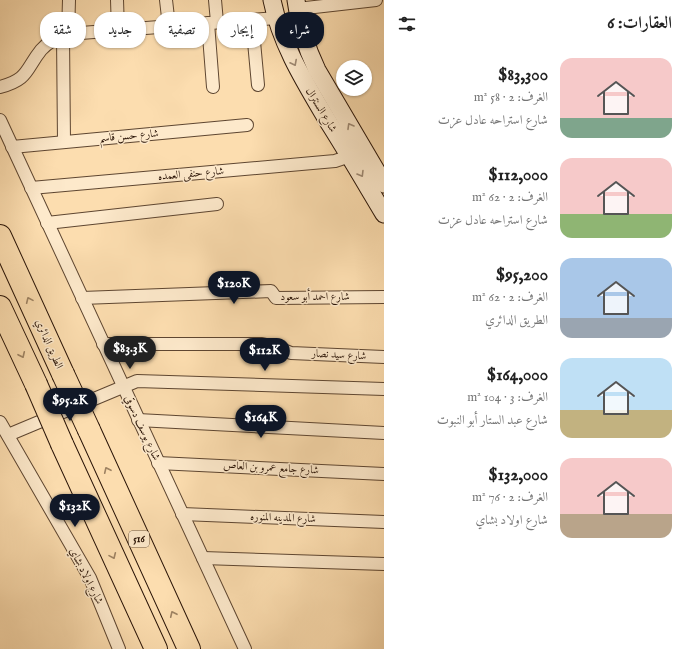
<!DOCTYPE html>
<html lang="ar">
<head>
<meta charset="utf-8">
<style>
  :root { --surface:#fff; --page:#f6f6f6; --text:#222; --muted:#767676; --accent:#111827 }
  body { margin:0; font-family:"IM FELL English",Amiri,serif; background:var(--page); color:var(--text); direction:rtl; height:100vh; display:flex; flex-direction:column; font-size:15px; white-space:nowrap }
  * { box-sizing:border-box; margin:0 }
  p { font-size:13px; color:var(--muted) }
  .icon { flex:none; width:22px; height:22px; fill:none; stroke:currentColor; stroke-width:2; stroke-linecap:round; stroke-linejoin:round }
  .map { position:relative; flex:1; overflow:hidden; direction:ltr }
  .drawer { display:flex; flex-direction:column; background:var(--surface); width:300px }
  .drawer>* { flex:none }
  .hud { position:absolute; left:12px; top:12px; width:312px; height:36px; direction:rtl; display:flex; gap:8px }
  .tools { position:absolute; left:336px; top:60px; display:grid; gap:8px }
  .tools a { display:grid; place-items:center; width:36px; height:36px; border-radius:50%; background:var(--surface); box-shadow:0 1px 3px #0004; font-size:20px }
  .price { position:absolute; translate:-50% -34px; padding:0 9px; border-radius:14px; background:var(--accent); color:#fff; font-size:13px; line-height:26px; filter:drop-shadow(0 1px 2px #0008) }
  .price::after { content:''; position:absolute; left:50%; top:24px; width:12px; height:9px; margin-left:-6px; background:inherit; clip-path:polygon(0 0,100% 0,50% 100%) }
  .price.on { background:#222; color:#fff }
  ul { padding:0; list-style:none }
  li { display:flex; align-items:center; gap:12px; height:100px; padding:0 12px }
  li span { display:grid; place-items:center; flex:none; width:112px; height:80px; border-radius:12px; color:#555 }
  li>.icon { margin-inline-start:auto }
  span .icon { width:48px; height:48px; fill:#fffc; stroke-width:1 }
  li b { font-size:17px }
  h2 { display:flex; justify-content:space-between; align-items:center; height:48px; padding:0 12px; font-size:17px }
  .pill { padding:0 14px; border-radius:16px; background:var(--surface); box-shadow:0 1px 3px #0004; font-size:14px; line-height:36px }
  .pill.on { background:var(--accent); color:#fff }
  main { display:flex; flex:1; min-height:0 }
  .map>svg:first-child { display:block }
  .lines { fill:none; stroke-linecap:round; stroke-linejoin:round }
  .street-casing { stroke:#5e4631; stroke-width:14 }
  .secondary-casing { stroke:#2a1407; stroke-width:19 }
  .highway-casing { stroke:#2a1407; stroke-width:24 }
  .street { stroke:#fde9cb; stroke-width:12 }
  .secondary { stroke:#fde9cb; stroke-width:17 }
  .highway { stroke:#fcddaf; stroke-width:22 }
  .highway-bridge-casing { stroke:#2a1407; stroke-width:24; stroke-linecap:butt }
  .highway-bridge { stroke:#fcddaf; stroke-width:22 }
  .oneway { stroke:#9e8973 }
  .oneway2 { stroke:#9e8363 }
  .labels { text-anchor:middle; dominant-baseline:central; stroke-width:3; stroke-linejoin:round; paint-order:stroke }
  .shield { fill:#fde9cb; stroke:#695442; stroke-width:1 }
  .shield-label { font-size:10px; font-weight:bold; fill:#2a1407 }
  .street-label { font-size:11px; fill:#2a1407; stroke:#fde9cb }
</style>
</head>
<body>
<main>
<section class="drawer">
<h2>العقارات: 6<svg class="icon" aria-label="filters" viewBox="0 0 24 24"><path d="M4 7h16M4 17h16"/><circle cx="9" cy="7" r="2"/><circle cx="15" cy="17" r="2"/></svg></h2>
<ul>
<li><span style="background:linear-gradient(#f6c9c9 75%,#7fa58c 0)"><svg class="icon" aria-label="home" viewBox="0 0 24 24"><path d="M3 11l9-7 9 7M6 9v11h12V9"/></svg></span><div><b>$83,300</b><p>الغرف: 2 · 58 m²</p><p>شارع استراحه عادل عزت</p></div></li>
<li><span style="background:linear-gradient(#f6c9c9 70%,#8fb573 0)"><svg class="icon" aria-label="home" viewBox="0 0 24 24"><path d="M3 11l9-7 9 7M6 9v11h12V9"/></svg></span><div><b>$112,000</b><p>الغرف: 2 · 62 m²</p><p>شارع استراحه عادل عزت</p></div></li>
<li><span style="background:linear-gradient(#a9c7e8 75%,#9aa5b1 0)"><svg class="icon" aria-label="home" viewBox="0 0 24 24"><path d="M3 11l9-7 9 7M6 9v11h12V9"/></svg></span><div><b>$95,200</b><p>الغرف: 2 · 62 m²</p><p>الطريق الدائري</p></div></li>
<li><span style="background:linear-gradient(#bfe0f5 65%,#c2b280 0)"><svg class="icon" aria-label="home" viewBox="0 0 24 24"><path d="M3 11l9-7 9 7M6 9v11h12V9"/></svg></span><div><b>$164,000</b><p>الغرف: 3 · 104 m²</p><p>شارع عبد الستار أبو النبوت</p></div></li>
<li><span style="background:linear-gradient(#f6c9c9 70%,#b9a48a 0)"><svg class="icon" aria-label="home" viewBox="0 0 24 24"><path d="M3 11l9-7 9 7M6 9v11h12V9"/></svg></span><div><b>$132,000</b><p>الغرف: 2 · 76 m²</p><p>شارع اولاد بشاي</p></div></li>
</ul>
</section>
<div class="map">
<svg width="384" height="649" viewBox="0 0 384 649">
  <rect width="100%" height="100%" fill="#fcddaf"/>
  <filter id="stains"><feTurbulence type="fractalNoise" baseFrequency=".005" numOctaves="4"/><feColorMatrix values="0 0 0 0 .2 0 0 0 0 .09 0 0 0 0 .02 0 0 0 .5 -.17"/></filter>
  <radialGradient id="worn" r=".72"><stop offset=".6" stop-color="#630" stop-opacity="0"/><stop offset="1" stop-color="#630" stop-opacity=".3"/></radialGradient>
  <g class="lines">
    <!-- street casing -->
    <g class="street-casing">
      <g id="street">
        <path d="M117,0L118,30"/>
        <path d="M166,0L169,26"/>
        <path d="M215,0L217,22"/>
        <path d="M297,9L376,0"/>
        <path d="M252,20L258,85"/>
        <path d="M208,23L213,87"/>
        <path d="M68,34L69,0"/>
        <path d="M63,36L64,142"/>
        <path d="M0,87C29,79 25,70 41,50C48,42 58,37 68,34L276,18"/>
        <path d="M0,120L245,649"/>
        <path d="M12,147L247,125"/>
        <path d="M31,188L335,161L350,156"/>
        <path d="M47,223L217,204"/>
        <path d="M82,298L271,291L276,298L384,297"/>
        <path d="M103,344H262L276,347L291,353L384,357"/>
        <path d="M138,420L384,433"/>
        <path d="M0,422L90,578L119,649"/>
        <path d="M8,435L137,381L384,389"/>
        <path d="M158,463L384,474"/>
        <path d="M182,514L384,522"/>
        <path d="M203,558L384,564"/>
      </g>
    </g>
    <!-- secondary casing -->
    <g class="secondary-casing">
      <g id="secondary">
        <path d="M272,0C281,45 306,84 329,123C348,153 366,184 384,214"/>
        <path d="M296,0C299,25 306,47 317,70L384,184"/>
      </g>
    </g>
    <!-- highway casing -->
    <g class="highway-casing">
      <g id="highway">
        <path d="M0,236L63,374"/>
        <path d="M0,307L36,384"/>
        <path d="M89,430L189,649"/>
        <path d="M62,444L156,649"/>
      </g>
    </g>
    <!-- street -->
    <use href="#street" class="street"/>
    <!-- secondary -->
    <use href="#secondary" class="secondary"/>
    <!-- highway -->
    <use href="#highway" class="highway"/>
    <!-- highway-bridge casing -->
    <g class="highway-bridge-casing">
      <g id="highway-bridge">
        <path d="M63,374L89,430"/>
        <path d="M36,384L62,444"/>
      </g>
    </g>
    <!-- highway-bridge -->
    <use href="#highway-bridge" class="highway-bridge"/>
  </g>
  <!-- one-way arrows -->
  <defs><path id="oneway-chevron" d="M-2-3.5L2.5 0L-2 3.5" fill="none" stroke-width="1.6" stroke-linecap="round" stroke-linejoin="round"/></defs>
  <g class="oneway">
    <use href="#oneway-chevron" transform="translate(294 63) rotate(63)"/>
    <use href="#oneway-chevron" transform="translate(350 126) rotate(-120)"/>
    <use href="#oneway-chevron" transform="translate(361 174) rotate(59)"/>
  </g>
  <g class="oneway2">
    <use href="#oneway-chevron" transform="translate(29 300) rotate(-114)"/>
    <use href="#oneway-chevron" transform="translate(22 355) rotate(65)"/>
    <use href="#oneway-chevron" transform="translate(107 470) rotate(-115)"/>
    <use href="#oneway-chevron" transform="translate(113 556) rotate(66)"/>
    <use href="#oneway-chevron" transform="translate(173 614) rotate(-115)"/>
  </g>
  <g class="labels">
    <!-- shield labels -->
    <rect class="shield" x="129" y="531" width="20" height="16" rx="3"/>
    <g class="shield-label">
      <text x="139" y="539">516</text>
    </g>
    <!-- street labels -->
    <g class="street-label">
      <text transform="translate(321 110) rotate(59)">شارع السنترال</text>
      <text transform="translate(129 136) rotate(-5)">شارع حسن قاسم</text>
      <text transform="translate(191 174) rotate(-5)">شارع حنفى العمده</text>
      <text x="315" y="297">شارع احمد أبو سعود</text>
      <text transform="translate(49 344) rotate(66)">الطريق الدائري</text>
      <text transform="translate(339 355) rotate(3)">شارع سيد نصار</text>
      <text transform="translate(142 428) rotate(65)">شارع يوسف دسوقي</text>
      <text transform="translate(271 468) rotate(3)">شارع جامع عمرو بن العاص</text>
      <text transform="translate(283 518) rotate(2)">شارع المدينه المنوره</text>
      <text transform="translate(86 576) rotate(63)">شارع اولاد بشاي</text>
    </g>
  </g>
  <rect width="100%" height="100%" filter="url(#stains)"/>
  <rect width="100%" height="100%" fill="url(#worn)"/>
</svg>
<div class="tools">
<a><svg class="icon" aria-label="layers" viewBox="0 0 24 24"><path d="M12 4l9 5-9 5-9-5zM3 14l9 5 9-5"/></svg></a>
</div>
<b class="price" style="left:234px;top:305px">$120K</b>
<b class="price on" style="left:130px;top:370px">$83.3K</b>
<b class="price" style="left:265px;top:372px">$112K</b>
<b class="price" style="left:70px;top:422px">$95.2K</b>
<b class="price" style="left:261px;top:439px">$164K</b>
<b class="price" style="left:75px;top:528px">$132K</b>
<div class="hud">
<a class="pill on">شراء</a>
<a class="pill">إيجار</a>
<a class="pill">تصفية</a>
<a class="pill">جديد</a>
<a class="pill">شقة</a>
</div>
</div>
</main>
</body>
</html>
